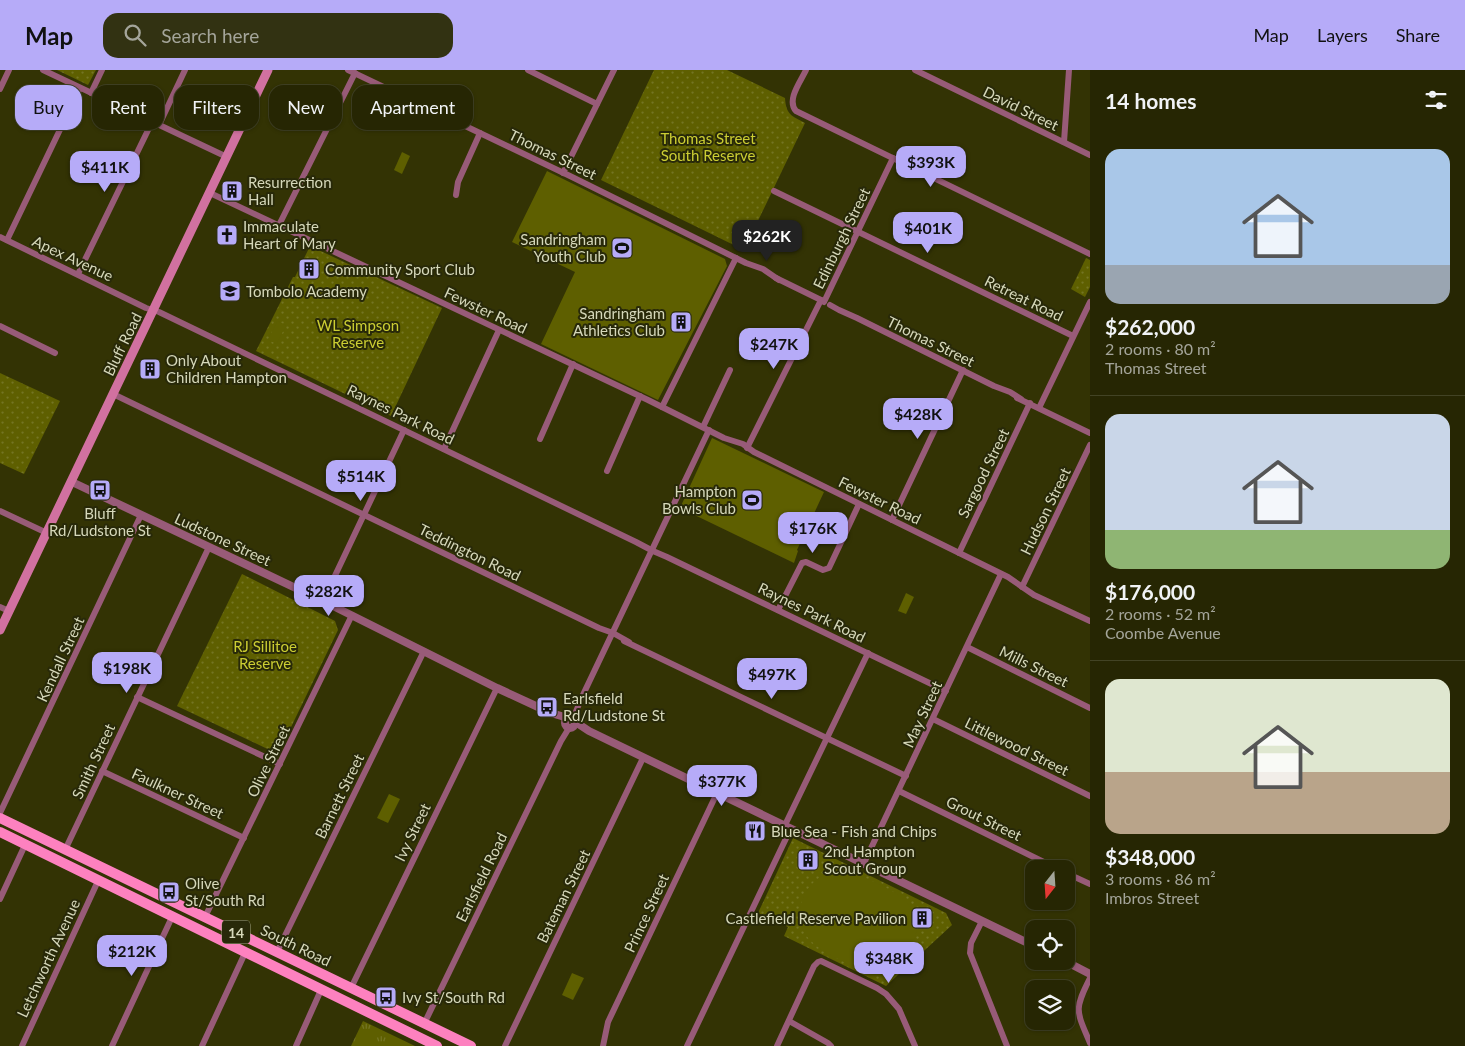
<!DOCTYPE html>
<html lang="en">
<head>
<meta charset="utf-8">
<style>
  :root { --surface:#262603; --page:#323212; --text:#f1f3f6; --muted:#a4a59a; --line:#424325; --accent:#b6abf8 }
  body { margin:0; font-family:Lato,sans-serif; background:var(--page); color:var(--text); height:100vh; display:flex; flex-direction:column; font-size:19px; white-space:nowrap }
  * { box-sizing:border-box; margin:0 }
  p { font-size:16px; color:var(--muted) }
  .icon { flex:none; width:28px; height:28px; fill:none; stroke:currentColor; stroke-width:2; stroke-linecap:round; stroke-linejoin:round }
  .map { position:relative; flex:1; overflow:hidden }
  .side { display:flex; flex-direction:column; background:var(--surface); width:375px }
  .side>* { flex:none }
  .hud { position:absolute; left:15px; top:15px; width:475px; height:45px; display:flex; gap:10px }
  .needle { width:32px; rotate:197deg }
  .tools { position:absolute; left:1025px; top:790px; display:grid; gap:10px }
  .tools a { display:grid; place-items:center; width:50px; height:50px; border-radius:10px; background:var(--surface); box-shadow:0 1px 4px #0004,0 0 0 1px var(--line); font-size:25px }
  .price { position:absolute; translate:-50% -42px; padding:0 11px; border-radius:10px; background:var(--accent); color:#111; font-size:16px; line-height:32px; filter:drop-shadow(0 1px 2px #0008) }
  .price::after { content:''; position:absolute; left:50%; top:30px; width:15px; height:11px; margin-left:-8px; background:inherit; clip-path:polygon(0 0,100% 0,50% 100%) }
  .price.current { background:#222; color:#fff }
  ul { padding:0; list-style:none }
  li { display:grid; align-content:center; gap:10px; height:265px; padding:0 15px }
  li+li { border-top:1px solid var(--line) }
  li span { display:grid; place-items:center; height:155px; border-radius:15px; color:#555 }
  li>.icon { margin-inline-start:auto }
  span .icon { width:90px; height:90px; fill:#fffc; stroke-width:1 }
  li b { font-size:21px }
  h2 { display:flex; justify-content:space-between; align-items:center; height:60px; padding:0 15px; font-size:21px }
  .tag { padding:0 18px; border-radius:15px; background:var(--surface); box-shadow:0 1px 4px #0004,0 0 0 1px var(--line); font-size:18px; line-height:45px }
  .tag.current { background:var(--accent); color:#111 }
  header { display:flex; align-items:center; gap:30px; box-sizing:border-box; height:70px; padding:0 25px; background:var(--accent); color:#111 }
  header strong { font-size:24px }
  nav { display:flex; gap:28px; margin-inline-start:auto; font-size:18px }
  .search { width:350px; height:45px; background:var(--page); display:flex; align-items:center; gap:12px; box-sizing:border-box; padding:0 18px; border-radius:15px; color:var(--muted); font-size:19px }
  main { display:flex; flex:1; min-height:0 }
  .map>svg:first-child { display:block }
  .grass { fill:url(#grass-tufts) }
  .park { fill:url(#park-dots) }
  .garden { fill:#5e5f00 }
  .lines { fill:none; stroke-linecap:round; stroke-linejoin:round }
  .minor { stroke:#985b78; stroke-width:6 }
  .tertiary { stroke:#985b78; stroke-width:8 }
  .secondary { stroke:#d171a0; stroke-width:9 }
  .primary { stroke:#fd81bf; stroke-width:10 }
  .labels { text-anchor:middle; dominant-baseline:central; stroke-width:4; stroke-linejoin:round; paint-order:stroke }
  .shield { fill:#282909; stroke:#a2a485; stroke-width:1 }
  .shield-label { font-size:14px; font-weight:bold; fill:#d6d8ba }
  .street-label { font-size:15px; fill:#d6d8ba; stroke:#282909 }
  .park-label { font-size:15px; fill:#ccce33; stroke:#282909 }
  .poi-label { font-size:15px; fill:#d6d8ba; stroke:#282909; text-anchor:start }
</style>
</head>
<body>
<header>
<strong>Map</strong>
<div class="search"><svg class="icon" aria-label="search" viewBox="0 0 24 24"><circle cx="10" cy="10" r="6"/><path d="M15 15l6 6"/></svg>Search here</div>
<nav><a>Map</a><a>Layers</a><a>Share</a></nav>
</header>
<main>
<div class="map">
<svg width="1090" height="976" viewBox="0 0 1090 976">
  <defs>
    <pattern id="grass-tufts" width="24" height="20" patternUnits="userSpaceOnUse" patternTransform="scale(1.25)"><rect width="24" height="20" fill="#5e5f00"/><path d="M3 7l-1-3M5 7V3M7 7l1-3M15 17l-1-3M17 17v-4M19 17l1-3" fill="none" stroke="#747523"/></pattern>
    <pattern id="park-dots" width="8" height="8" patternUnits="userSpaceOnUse" patternTransform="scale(1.25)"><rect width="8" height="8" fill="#5e5f00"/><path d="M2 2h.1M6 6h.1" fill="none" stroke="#747523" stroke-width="1.8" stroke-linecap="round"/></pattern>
  </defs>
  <rect width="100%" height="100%" fill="#333304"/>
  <!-- grass -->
  <path class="grass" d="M363,951L415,976H351Z"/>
  <!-- park -->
  <g class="park">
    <path d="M57,0H96L88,15Z"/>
    <path d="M654,0H727L785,28C786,45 792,46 805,53L744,180L601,110Z"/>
    <path d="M310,176L442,238L391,346L256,281L293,207H295Z"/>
    <path d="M1086,188L1090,190V217L1085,227L1071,219Z"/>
    <path d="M0,303L60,331L24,404L0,393Z"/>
    <path d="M242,504L335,551L338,560L278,684L177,636Z"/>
    <path d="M793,768L946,843L952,855L886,916L784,866L788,857L758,843Z"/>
  </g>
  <!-- garden -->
  <g class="garden">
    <path d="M402,82L410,86L402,104L394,100Z"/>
    <path d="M547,101L725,189L727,196L658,330L541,274L575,202L512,172Z"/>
    <path d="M277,251L286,255L277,274L268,270Z"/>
    <path d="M712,368L824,422L797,480L798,481L794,493L680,438Z"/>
    <path d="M906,523L914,527L906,544L898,541Z"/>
    <path d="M745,593L753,596L745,614L737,610Z"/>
    <path d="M389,724L400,729L388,753L377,748Z"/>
    <path d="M836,801C851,800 863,806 876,813C887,818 900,824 908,834C933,868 898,908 860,899C843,891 823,884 810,870C794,854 798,826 815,811C821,806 828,804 836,801Z"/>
    <path d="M572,903L584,908L573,930L562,925Z"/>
  </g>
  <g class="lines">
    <!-- minor -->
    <g class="minor">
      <path d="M43,0L227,87"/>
      <path d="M348,0L570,106L746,193L763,199L779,210"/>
      <path d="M528,0L597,34"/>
      <path d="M806,0C801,11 786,30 796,41L1090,184"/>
      <path d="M915,0L1090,85"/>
      <path d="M0,19L9,0"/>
      <path d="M91,23L102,0"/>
      <path d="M159,55L185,0"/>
      <path d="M1064,72L1069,0"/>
      <path d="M563,103L614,0"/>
      <path d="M774,121L1073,266"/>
      <path d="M210,123L648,330L724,368L743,374L754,382L1008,507L1034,525L1090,551"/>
      <path d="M456,125L458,112L480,63"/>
      <path d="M279,155L355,3"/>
      <path d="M0,167L146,238L159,242L636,472L653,481L667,487L946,621"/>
      <path d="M7,170L80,18"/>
      <path d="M78,204L152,52"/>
      <path d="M776,208L823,231"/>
      <path d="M824,232L893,88"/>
      <path d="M830,235L839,240L857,248L994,316L1010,322L1021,329"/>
      <path d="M0,256L55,283"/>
      <path d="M113,324L599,558L613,563L629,572"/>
      <path d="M1017,328L1090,363"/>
      <path d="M662,337L736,188"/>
      <path d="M1039,338L1090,232"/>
      <path d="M703,357L730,300"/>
      <path d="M540,369L573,294"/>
      <path d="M747,378L821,230"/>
      <path d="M444,379L499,260"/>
      <path d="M607,401L640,326"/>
      <path d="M0,441L47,463"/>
      <path d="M892,450L963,300"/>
      <path d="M959,483L1030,333"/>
      <path d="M1022,517L1090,375"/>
      <path d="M323,531L404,360"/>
      <path d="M0,537L9,541"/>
      <path d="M778,540L802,493L806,492L823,500L829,498L859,434"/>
      <path d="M624,571L906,706"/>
      <path d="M967,577L1090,638"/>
      <path d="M137,627L280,694"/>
      <path d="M573,649L581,629L709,360"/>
      <path d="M933,649L1090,726"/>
      <path d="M102,701L244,768"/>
      <path d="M899,721L1058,799"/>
      <path d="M0,743L141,445"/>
      <path d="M785,755L868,583"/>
      <path d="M65,780L209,477"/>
      <path d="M864,793L1001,504"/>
      <path d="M1066,803L1090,814"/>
      <path d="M0,829L25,775"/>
      <path d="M205,847L352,545"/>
      <path d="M982,851L971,873L970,883L1007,976"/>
      <path d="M277,882L424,581"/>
      <path d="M1090,908C1074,940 1076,940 1090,973"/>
      <path d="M351,918L497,618"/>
      <path d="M789,951L828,973L831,976"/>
      <path d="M424,954L561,671L569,658"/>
      <path d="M22,976L98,811"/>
      <path d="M112,976L172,847"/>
      <path d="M202,976L245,883"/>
      <path d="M296,976L321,920"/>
      <path d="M505,976L643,688"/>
      <path d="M603,976L608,952L717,723"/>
      <path d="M687,976L791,758"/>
      <path d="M777,976L814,896L818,892L821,891L877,918L886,924L899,939L915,976"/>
    </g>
    <!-- tertiary -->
    <g class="tertiary">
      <path d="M72,412L323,531L497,618L551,643L568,648"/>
      <circle cx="570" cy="653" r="5"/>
      <path d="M574,651L589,661L1034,876"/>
      <path d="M1065,891L1090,904"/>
    </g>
    <!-- secondary -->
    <path class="secondary" d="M0,560L268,0"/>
    <!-- primary -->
    <g class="primary">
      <path d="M0,748L471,976"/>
      <path d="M0,762L437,976"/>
    </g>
  </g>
  <!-- icons -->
  <defs>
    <g id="building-square" transform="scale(1.125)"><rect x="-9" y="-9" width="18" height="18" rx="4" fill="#b6abf8" stroke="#282909"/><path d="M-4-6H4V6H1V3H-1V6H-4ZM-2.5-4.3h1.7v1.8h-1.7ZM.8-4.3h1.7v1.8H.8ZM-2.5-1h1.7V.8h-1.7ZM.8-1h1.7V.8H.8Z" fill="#111"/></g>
    <g id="church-square" transform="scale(1.125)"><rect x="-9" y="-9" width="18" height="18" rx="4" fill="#b6abf8" stroke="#282909"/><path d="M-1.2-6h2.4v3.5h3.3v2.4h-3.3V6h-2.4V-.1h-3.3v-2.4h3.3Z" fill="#111"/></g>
    <g id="stadium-square" transform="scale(1.125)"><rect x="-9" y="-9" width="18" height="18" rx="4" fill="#b6abf8" stroke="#282909"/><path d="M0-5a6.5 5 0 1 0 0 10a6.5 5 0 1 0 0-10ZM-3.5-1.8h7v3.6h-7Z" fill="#111"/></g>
    <g id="school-square" transform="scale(1.125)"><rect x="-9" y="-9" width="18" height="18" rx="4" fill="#b6abf8" stroke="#282909"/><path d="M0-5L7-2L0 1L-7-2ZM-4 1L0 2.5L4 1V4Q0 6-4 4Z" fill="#111"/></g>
    <g id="bus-square" transform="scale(1.125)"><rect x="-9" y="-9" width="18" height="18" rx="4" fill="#b6abf8" stroke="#282909"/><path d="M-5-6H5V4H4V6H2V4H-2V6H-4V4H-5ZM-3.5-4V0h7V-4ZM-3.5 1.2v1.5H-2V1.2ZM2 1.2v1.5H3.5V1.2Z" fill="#111"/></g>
    <g id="restaurant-square" transform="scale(1.125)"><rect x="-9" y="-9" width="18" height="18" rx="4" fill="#b6abf8" stroke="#282909"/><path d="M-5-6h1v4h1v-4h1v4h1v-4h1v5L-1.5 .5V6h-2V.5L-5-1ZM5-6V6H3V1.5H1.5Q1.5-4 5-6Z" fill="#111"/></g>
  </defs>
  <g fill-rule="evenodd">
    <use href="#building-square" x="232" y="121"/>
    <use href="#church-square" x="227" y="165"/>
    <use href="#stadium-square" x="622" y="178"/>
    <use href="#building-square" x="309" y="199"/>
    <use href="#school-square" x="230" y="221"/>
    <use href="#building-square" x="681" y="252"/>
    <use href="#building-square" x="150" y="299"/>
    <use href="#bus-square" x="100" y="420"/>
    <use href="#stadium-square" x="752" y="430"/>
    <use href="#bus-square" x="547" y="637"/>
    <use href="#restaurant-square" x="755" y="761"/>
    <use href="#building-square" x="808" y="790"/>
    <use href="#bus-square" x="169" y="822"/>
    <use href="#building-square" x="922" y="848"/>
    <use href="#bus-square" x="386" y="927"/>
  </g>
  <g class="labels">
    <!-- shield labels -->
    <rect class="shield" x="222" y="850.5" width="28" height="23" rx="4"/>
    <g class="shield-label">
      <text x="236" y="862">14</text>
    </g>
    <!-- street labels -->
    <g class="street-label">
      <text transform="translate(1021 38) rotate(26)">David Street</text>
      <text transform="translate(553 84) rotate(26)">Thomas Street</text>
      <text transform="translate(841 168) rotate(-64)">Edinburgh Street</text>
      <text transform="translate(73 188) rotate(25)">Apex Avenue</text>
      <text transform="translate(1024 228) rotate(26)">Retreat Road</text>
      <text transform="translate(486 240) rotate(25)">Fewster Road</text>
      <text transform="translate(931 271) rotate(26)">Thomas Street</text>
      <text transform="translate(122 274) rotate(-64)">Bluff Road</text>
      <text transform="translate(401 344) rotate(26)">Raynes Park Road</text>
      <text transform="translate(983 403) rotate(-64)">Sargood Street</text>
      <text transform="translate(880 430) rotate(26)">Fewster Road</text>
      <text transform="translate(1045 441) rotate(-64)">Hudson Street</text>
      <text transform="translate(223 469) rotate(25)">Ludstone Street</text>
      <text transform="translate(470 482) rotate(26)">Teddington Road</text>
      <text transform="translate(812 542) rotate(26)">Raynes Park Road</text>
      <text transform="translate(60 589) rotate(-65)">Kendall Street</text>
      <text transform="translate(1034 596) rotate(26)">Mills Street</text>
      <text transform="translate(922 644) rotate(-65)">May Street</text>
      <text transform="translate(1017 676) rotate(26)">Littlewood Street</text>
      <text transform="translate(93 691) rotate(-65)">Smith Street</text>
      <text transform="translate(268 691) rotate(-64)">Olive Street</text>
      <text transform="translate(178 723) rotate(25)">Faulkner Street</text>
      <text transform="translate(339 726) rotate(-64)">Barnett Street</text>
      <text transform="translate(984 748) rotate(26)">Grout Street</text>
      <text transform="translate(412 762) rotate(-64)">Ivy Street</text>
      <text transform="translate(481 807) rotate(-64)">Earlsfield Road</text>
      <text transform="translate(563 826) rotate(-64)">Bateman Street</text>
      <text transform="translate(646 843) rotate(-65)">Prince Street</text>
      <text transform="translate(296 875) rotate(26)">South Road</text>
      <text transform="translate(48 888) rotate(-65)">Letchworth Avenue</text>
    </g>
    <!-- park labels -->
    <g class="park-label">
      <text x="708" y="68">Thomas Street<tspan x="708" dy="17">South Reserve</tspan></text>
      <text x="358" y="255">WL Simpson<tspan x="358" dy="17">Reserve</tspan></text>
      <text x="265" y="576">RJ Sillitoe<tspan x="265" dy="17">Reserve</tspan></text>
    </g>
    <!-- poi labels -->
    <g class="poi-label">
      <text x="248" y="112">Resurrection<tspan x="248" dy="17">Hall</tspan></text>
      <text x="243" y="156">Immaculate<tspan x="243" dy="17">Heart of Mary</tspan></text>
      <text x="606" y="169" text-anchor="end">Sandringham<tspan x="606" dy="17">Youth Club</tspan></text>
      <text x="325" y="199">Community Sport Club</text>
      <text x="246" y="221">Tombolo Academy</text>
      <text x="665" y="243" text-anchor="end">Sandringham<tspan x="665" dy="17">Athletics Club</tspan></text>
      <text x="166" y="290">Only About<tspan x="166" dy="17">Children Hampton</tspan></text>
      <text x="736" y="421" text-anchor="end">Hampton<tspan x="736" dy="17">Bowls Club</tspan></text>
      <text x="100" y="443" text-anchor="middle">Bluff<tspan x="100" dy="17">Rd/Ludstone St</tspan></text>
      <text x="563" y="628">Earlsfield<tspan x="563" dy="17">Rd/Ludstone St</tspan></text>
      <text x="771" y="761">Blue Sea - Fish and Chips</text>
      <text x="824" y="781">2nd Hampton<tspan x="824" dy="17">Scout Group</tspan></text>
      <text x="185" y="813">Olive<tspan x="185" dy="17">St/South Rd</tspan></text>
      <text x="906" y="848" text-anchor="end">Castlefield Reserve Pavilion</text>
      <text x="402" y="927">Ivy St/South Rd</text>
    </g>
  </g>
</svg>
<div class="tools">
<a><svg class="needle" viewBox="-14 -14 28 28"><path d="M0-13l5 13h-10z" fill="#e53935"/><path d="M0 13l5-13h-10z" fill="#a4a59a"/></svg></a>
<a><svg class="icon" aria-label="locate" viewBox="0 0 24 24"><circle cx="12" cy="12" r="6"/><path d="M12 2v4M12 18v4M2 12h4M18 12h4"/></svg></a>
<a><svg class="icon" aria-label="layers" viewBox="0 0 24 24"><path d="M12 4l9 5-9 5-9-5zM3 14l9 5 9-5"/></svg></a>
</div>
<b class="price" style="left:931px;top:118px">$393K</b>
<b class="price" style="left:105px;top:123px">$411K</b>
<b class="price" style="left:928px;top:184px">$401K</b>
<b class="price current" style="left:767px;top:192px">$262K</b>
<b class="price" style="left:774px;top:300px">$247K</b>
<b class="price" style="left:918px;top:370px">$428K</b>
<b class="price" style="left:361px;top:432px">$514K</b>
<b class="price" style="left:813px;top:484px">$176K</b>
<b class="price" style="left:329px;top:547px">$282K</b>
<b class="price" style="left:127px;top:624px">$198K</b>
<b class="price" style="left:772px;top:630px">$497K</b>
<b class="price" style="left:722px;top:737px">$377K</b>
<b class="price" style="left:132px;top:907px">$212K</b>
<b class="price" style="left:889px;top:914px">$348K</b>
<div class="hud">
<a class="tag current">Buy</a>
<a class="tag">Rent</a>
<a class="tag">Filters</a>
<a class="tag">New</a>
<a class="tag">Apartment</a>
</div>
</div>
<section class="side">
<h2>14 homes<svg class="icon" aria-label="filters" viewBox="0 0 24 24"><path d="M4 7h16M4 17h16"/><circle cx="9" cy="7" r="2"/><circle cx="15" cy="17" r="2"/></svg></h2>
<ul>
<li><span style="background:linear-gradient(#a9c7e8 75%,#9aa5b1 0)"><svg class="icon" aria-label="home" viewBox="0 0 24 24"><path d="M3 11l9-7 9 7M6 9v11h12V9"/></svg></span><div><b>$262,000</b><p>2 rooms · 80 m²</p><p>Thomas Street</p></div></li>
<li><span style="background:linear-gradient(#c9d6e8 75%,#8fb573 0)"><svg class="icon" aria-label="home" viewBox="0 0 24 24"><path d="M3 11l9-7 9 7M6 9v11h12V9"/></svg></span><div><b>$176,000</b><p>2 rooms · 52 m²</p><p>Coombe Avenue</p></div></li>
<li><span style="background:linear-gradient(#dfe7d0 60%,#b9a48a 0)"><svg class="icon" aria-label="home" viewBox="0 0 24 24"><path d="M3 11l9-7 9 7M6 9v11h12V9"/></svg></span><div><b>$348,000</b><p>3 rooms · 86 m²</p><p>Imbros Street</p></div></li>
</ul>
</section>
</main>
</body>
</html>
